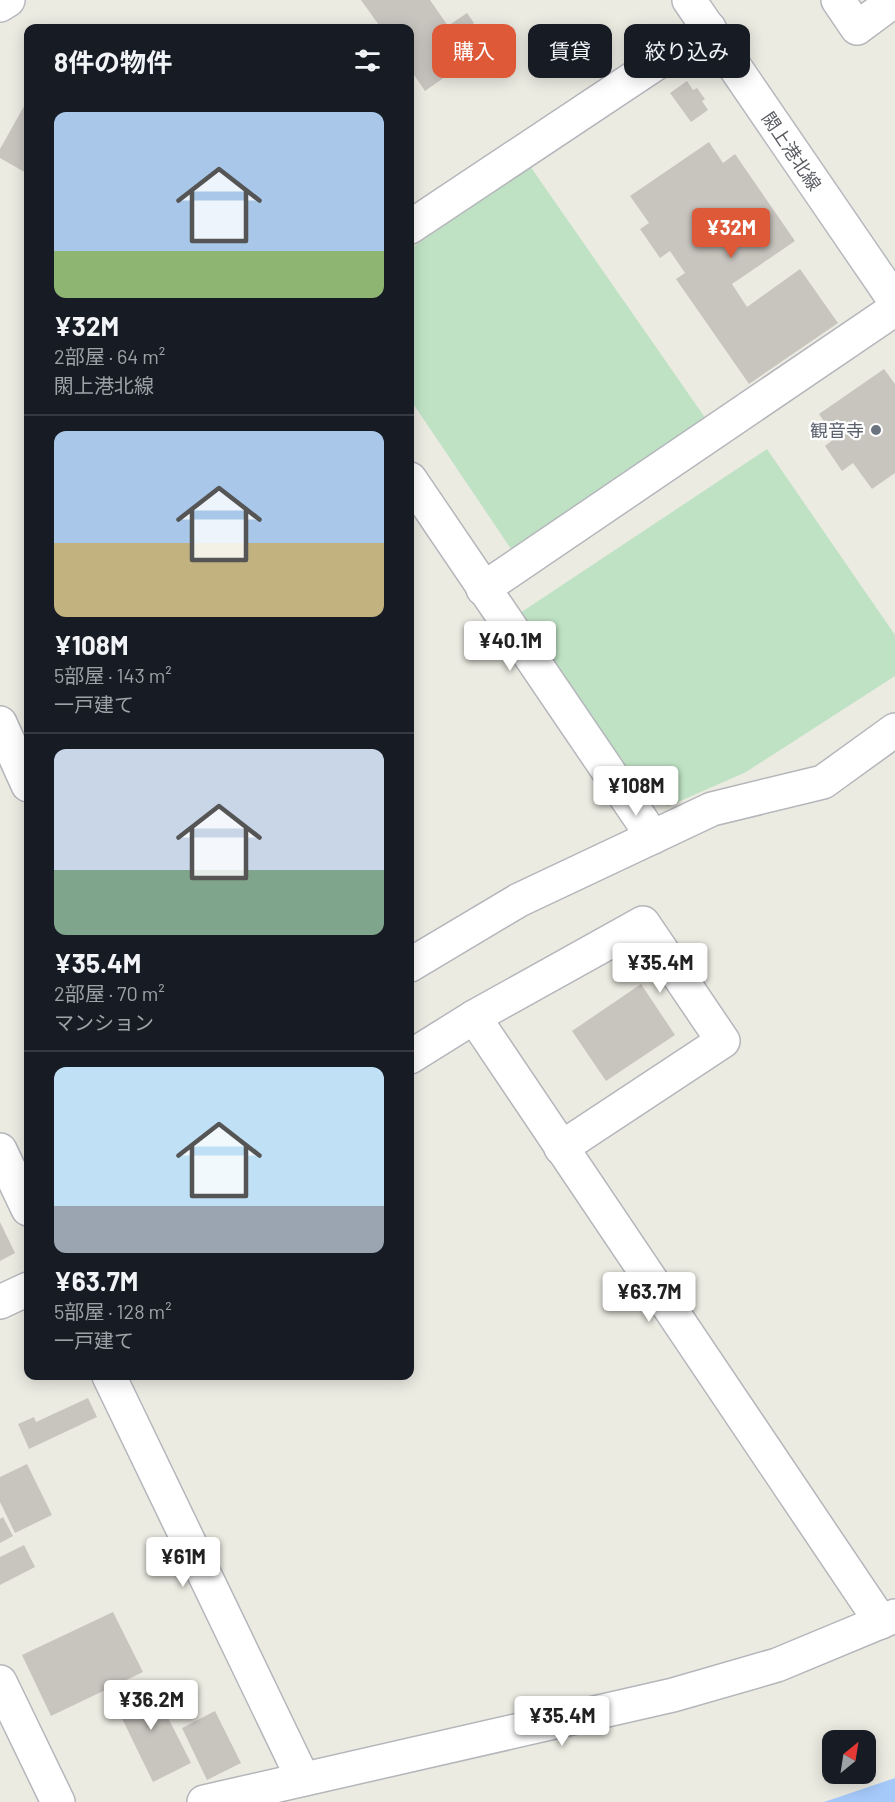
<!DOCTYPE html>
<html lang="ja">
<head>
<meta charset="utf-8">
<style>
  :root { --surface:#171b24; --page:#20242c; --text:#f1f3f6; --muted:#9ea1a6; --line:#363941; --accent:#dd5937 }
  body { margin:0; font-family:Barlow,"Noto Sans JP",sans-serif; background:var(--page); color:var(--text); height:100vh; display:flex; flex-direction:column; font-size:22px; white-space:nowrap }
  * { box-sizing:border-box; margin:0 }
  p { font-size:20px; color:var(--muted) }
  .icon { flex:none; width:33px; height:33px; fill:none; stroke:currentColor; stroke-width:2; stroke-linecap:round; stroke-linejoin:round }
  .map { position:relative; flex:1; overflow:hidden }
  .side { position:absolute; left:24px; top:24px; width:390px; height:1356px; display:flex; flex-direction:column; background:var(--surface); border-radius:12px; box-shadow:0 3px 15px #0003 }
  .side>* { flex:none }
  .guide { position:absolute; left:432px; top:24px; width:372px; height:54px; display:flex; gap:12px }
  .needle { width:39px; rotate:30deg }
  .tools { position:absolute; left:822px; top:1730px; display:grid; gap:12px }
  .tools a { display:grid; place-items:center; width:54px; height:54px; border-radius:12px; background:var(--surface); box-shadow:0 3px 15px #0003; font-size:30px }
  .price { position:absolute; translate:-50% -51px; padding:0 14px; border-radius:6px; background:#fff; color:#222; font-size:20px; line-height:39px; filter:drop-shadow(0 2px 3px #0008) }
  .price::after { content:''; position:absolute; left:50%; top:36px; width:18px; height:14px; margin-left:-9px; background:inherit; clip-path:polygon(0 0,100% 0,50% 100%) }
  .price.on { background:var(--accent); color:#fff }
  ul { padding:0; list-style:none }
  li { display:grid; align-content:center; gap:12px; height:318px; padding:0 30px }
  li+li { border-top:2px solid var(--line) }
  li span { display:grid; place-items:center; height:186px; border-radius:12px; color:#555 }
  li>.icon { margin-inline-start:auto }
  span .icon { width:108px; height:108px; fill:#fffc; stroke-width:1 }
  li b { font-size:26px }
  h2 { display:flex; justify-content:space-between; align-items:center; height:72px; padding:0 30px; font-size:26px }
  .pill { padding:0 21px; border-radius:12px; background:var(--surface); box-shadow:0 3px 15px #0003; font-size:21px; line-height:54px }
  .pill.on { background:var(--accent); color:#fff }
  .map>svg:first-child { display:block }
  .green { fill:#bfe2c4 }
  .water { fill:#a5c9f9 }
  .building { fill:#c8c5bf }
  .lines { fill:none; stroke-linecap:round; stroke-linejoin:round }
  .street-casing { stroke:#b4b6bb; stroke-width:36 }
  .secondary-casing { stroke:#b7b9bf; stroke-width:36 }
  .street { stroke:#fff; stroke-width:33 }
  .secondary { stroke:#fff; stroke-width:33 }
  .worship-dot { fill:#6b7280; stroke:#fff; stroke-width:2 }
  .labels { text-anchor:middle; dominant-baseline:central; stroke-width:4.5; stroke-linejoin:round; paint-order:stroke }
  .street-label { font-size:18px; fill:#5a5c62; stroke:#fff }
  .worship-label { font-size:18px; fill:#5b616d; stroke:#fff; text-anchor:end }
</style>
</head>
<body>
<div class="map">
<svg width="895" height="1802" viewBox="0 0 895 1802">
  <rect width="100%" height="100%" fill="#ecebe2"/>
  <!-- green -->
  <g class="green">
    <path d="M530,166L706,419L511,549L410,399V249Z"/>
    <path d="M767,449L895,635V676L746,772L669,806L647,801L520,613Z"/>
  </g>
  <!-- water -->
  <path class="water" d="M895,1778V1802H824Z"/>
  <!-- building -->
  <g class="building">
    <path d="M361,0H430L448,26L467,13L474,23L450,39L466,62L425,91L410,69V28H381Z"/>
    <path d="M687,81L693,90L697,88L705,99L702,101L708,110L691,122L670,93Z"/>
    <path d="M28,99V174L0,158V149Z"/>
    <path d="M709,142L723,163L735,154L795,241L732,284L747,307L800,269L838,323L749,384L676,279L685,273L670,251L660,258L640,229L649,223L630,196Z"/>
    <path d="M884,369L895,384V473L872,489L853,463L842,471L825,446L835,438L819,414Z"/>
    <path d="M641,984L675,1035L606,1081L572,1031Z"/>
    <path d="M0,1222L15,1253L0,1261Z"/>
    <path d="M88,1398L97,1417L29,1449L18,1424L34,1417L36,1422Z"/>
    <path d="M27,1464L52,1515L15,1533L0,1502V1477Z"/>
    <path d="M3,1517L13,1536L0,1543V1519Z"/>
    <path d="M24,1545L35,1567L0,1585V1557Z"/>
    <path d="M113,1612L143,1672L51,1716L22,1655Z"/>
    <path d="M149,1680L191,1763L153,1782L112,1698Z"/>
    <path d="M215,1711L241,1763L207,1780L182,1728Z"/>
  </g>
  <g class="lines">
    <!-- street casing -->
    <g class="street-casing">
      <g id="street">
        <path d="M838,0L857,28L895,0"/>
        <path d="M410,227L709,28"/>
        <path d="M410,479L653,837"/>
        <path d="M483,589L895,309"/>
        <path d="M0,723L28,785"/>
        <path d="M410,965L519,900L712,809L823,782L895,730"/>
        <path d="M474,1017L643,923L723,1041L561,1148"/>
        <path d="M410,1057L474,1017L881,1622"/>
        <path d="M0,1150L28,1209"/>
        <path d="M0,1302L28,1289"/>
        <path d="M109,1376L303,1779"/>
        <path d="M0,1682L58,1802"/>
        <path d="M204,1802L673,1695L777,1665L895,1616"/>
      </g>
    </g>
    <!-- secondary casing -->
    <g class="secondary-casing">
      <g id="secondary">
        <path d="M689,0L895,301"/>
        <path d="M0,5L8,0"/>
      </g>
    </g>
    <!-- street -->
    <use href="#street" class="street"/>
    <!-- secondary -->
    <use href="#secondary" class="secondary"/>
  </g>
  <!-- markers -->
  <circle class="worship-dot" cx="876" cy="430" r="6"/>
  <g class="labels">
    <!-- street labels -->
    <g class="street-label">
      <text transform="translate(792 151) rotate(56)">閖上港北線</text>
    </g>
    <!-- worship labels -->
    <g class="worship-label">
      <text x="864" y="430">観音寺</text>
    </g>
  </g>
</svg>
<div class="tools">
<a><svg class="needle" viewBox="-14 -14 28 28"><path d="M0-13l5 13h-10z" fill="#e53935"/><path d="M0 13l5-13h-10z" fill="#9ea1a6"/></svg></a>
</div>
<b class="price on" style="left:731px;top:259px">¥32M</b>
<b class="price" style="left:510px;top:672px">¥40.1M</b>
<b class="price" style="left:636px;top:817px">¥108M</b>
<b class="price" style="left:660px;top:994px">¥35.4M</b>
<b class="price" style="left:649px;top:1323px">¥63.7M</b>
<b class="price" style="left:183px;top:1588px">¥61M</b>
<b class="price" style="left:151px;top:1731px">¥36.2M</b>
<b class="price" style="left:562px;top:1747px">¥35.4M</b>
<div class="guide">
<a class="pill on">購入</a>
<a class="pill">賃貸</a>
<a class="pill">絞り込み</a>
</div>
<section class="side">
<h2>8件の物件<svg class="icon" aria-label="filters" viewBox="0 0 24 24"><path d="M4 7h16M4 17h16"/><circle cx="9" cy="7" r="2"/><circle cx="15" cy="17" r="2"/></svg></h2>
<ul>
<li><span style="background:linear-gradient(#a9c7e8 75%,#8fb573 0)"><svg class="icon" aria-label="home" viewBox="0 0 24 24"><path d="M3 11l9-7 9 7M6 9v11h12V9"/></svg></span><div><b>¥32M</b><p>2部屋 · 64 m²</p><p>閖上港北線</p></div></li>
<li><span style="background:linear-gradient(#a9c7e8 60%,#c2b280 0)"><svg class="icon" aria-label="home" viewBox="0 0 24 24"><path d="M3 11l9-7 9 7M6 9v11h12V9"/></svg></span><div><b>¥108M</b><p>5部屋 · 143 m²</p><p>一戸建て</p></div></li>
<li><span style="background:linear-gradient(#c9d6e8 65%,#7fa58c 0)"><svg class="icon" aria-label="home" viewBox="0 0 24 24"><path d="M3 11l9-7 9 7M6 9v11h12V9"/></svg></span><div><b>¥35.4M</b><p>2部屋 · 70 m²</p><p>マンション</p></div></li>
<li><span style="background:linear-gradient(#bfe0f5 75%,#9aa5b1 0)"><svg class="icon" aria-label="home" viewBox="0 0 24 24"><path d="M3 11l9-7 9 7M6 9v11h12V9"/></svg></span><div><b>¥63.7M</b><p>5部屋 · 128 m²</p><p>一戸建て</p></div></li>
</ul>
</section>
</div>
</body>
</html>
